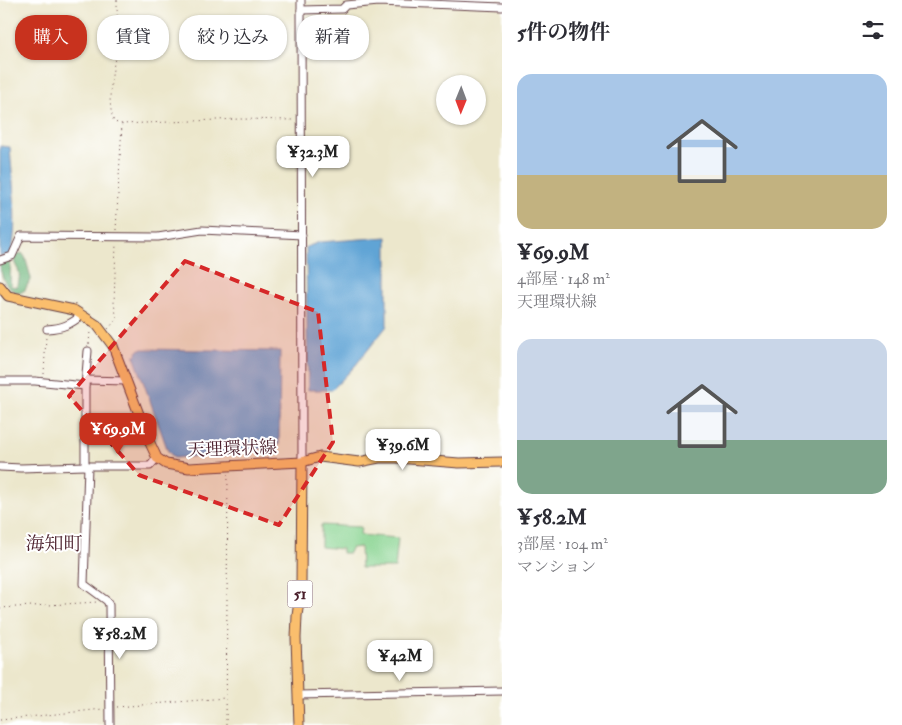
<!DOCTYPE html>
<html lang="ja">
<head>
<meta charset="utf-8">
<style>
  :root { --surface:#fff; --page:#f7f7f7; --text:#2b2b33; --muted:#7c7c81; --accent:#c8321e }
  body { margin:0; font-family:"IM FELL Double Pica","Noto Serif JP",serif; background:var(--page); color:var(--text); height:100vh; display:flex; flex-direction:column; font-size:19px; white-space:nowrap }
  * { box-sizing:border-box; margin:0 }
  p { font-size:16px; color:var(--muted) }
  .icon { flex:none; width:28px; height:28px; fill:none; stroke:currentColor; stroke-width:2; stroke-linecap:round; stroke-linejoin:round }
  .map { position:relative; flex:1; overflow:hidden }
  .panel { display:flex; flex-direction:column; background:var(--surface); width:400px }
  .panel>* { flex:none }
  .banner { position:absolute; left:15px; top:15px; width:411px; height:45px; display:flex; gap:10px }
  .needle { width:32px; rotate:181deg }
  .buttons { position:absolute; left:436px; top:75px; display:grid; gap:10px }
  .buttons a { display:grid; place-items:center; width:50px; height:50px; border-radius:50%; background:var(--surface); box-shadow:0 1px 4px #0004; font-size:25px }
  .price { position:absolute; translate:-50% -42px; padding:0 11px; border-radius:10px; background:#fff; color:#222; font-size:16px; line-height:32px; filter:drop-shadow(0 1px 2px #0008) }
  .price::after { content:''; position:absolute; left:50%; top:30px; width:15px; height:11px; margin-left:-8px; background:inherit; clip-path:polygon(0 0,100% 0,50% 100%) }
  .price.selected { background:var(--accent); color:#fff }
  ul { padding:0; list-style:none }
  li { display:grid; align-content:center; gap:10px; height:265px; padding:0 15px }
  li span { display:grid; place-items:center; height:155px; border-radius:15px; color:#555 }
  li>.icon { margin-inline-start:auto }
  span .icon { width:90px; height:90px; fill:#fffc; stroke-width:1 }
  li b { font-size:21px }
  h2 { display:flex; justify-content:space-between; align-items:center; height:60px; padding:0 15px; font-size:21px }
  .tag { padding:0 18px; border-radius:20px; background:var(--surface); box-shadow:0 1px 4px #0004; font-size:18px; line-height:45px }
  .tag.selected { background:var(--accent); color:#fff }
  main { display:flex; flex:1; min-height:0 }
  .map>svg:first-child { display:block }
  .green { fill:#89d491; stroke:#6a7a5e }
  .forest { fill:#6eb67b; stroke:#5c6a53 }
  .water { fill:#60a4d5; stroke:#556280 }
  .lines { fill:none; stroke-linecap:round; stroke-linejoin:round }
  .minor-casing { stroke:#623d43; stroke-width:9 }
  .major-casing { stroke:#623d43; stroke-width:11 }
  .path { stroke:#623d43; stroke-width:1; stroke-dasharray:1 4; stroke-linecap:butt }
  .minor { stroke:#fff; stroke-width:7 }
  .major { stroke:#fabe6d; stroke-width:9 }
  .marked { fill:#d62828; fill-opacity:0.2; stroke:#d62828; stroke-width:4; stroke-dasharray:10 6; stroke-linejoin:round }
  .labels { text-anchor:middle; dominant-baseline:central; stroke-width:4; stroke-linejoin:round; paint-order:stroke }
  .shield { fill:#fff; stroke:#80626b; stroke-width:1 }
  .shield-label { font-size:16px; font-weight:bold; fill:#4a1f2b }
  .street-label { font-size:18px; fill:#4a1f2b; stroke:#fff }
  .neighbourhood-label { font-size:19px; fill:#4a1f2b; stroke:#fff }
</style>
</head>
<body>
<main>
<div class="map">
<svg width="502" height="725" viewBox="0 0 502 725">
  <rect width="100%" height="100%" fill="#fff"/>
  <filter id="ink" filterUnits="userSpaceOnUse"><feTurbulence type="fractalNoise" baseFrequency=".02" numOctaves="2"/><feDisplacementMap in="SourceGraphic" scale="10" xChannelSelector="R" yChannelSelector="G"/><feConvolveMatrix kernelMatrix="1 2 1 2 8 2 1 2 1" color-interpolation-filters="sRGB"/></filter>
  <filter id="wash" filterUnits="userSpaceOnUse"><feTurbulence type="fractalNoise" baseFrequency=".0096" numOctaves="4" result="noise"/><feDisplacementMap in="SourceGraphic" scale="20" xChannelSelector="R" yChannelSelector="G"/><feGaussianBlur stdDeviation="1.12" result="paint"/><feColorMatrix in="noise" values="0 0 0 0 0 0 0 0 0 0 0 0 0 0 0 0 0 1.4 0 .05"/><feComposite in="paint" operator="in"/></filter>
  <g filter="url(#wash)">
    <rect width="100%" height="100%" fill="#ece7cc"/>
    <!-- green -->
    <path class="green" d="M321,525L361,527L360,535L398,538L395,568H361L360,546V547L351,548L349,553H342V549L321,547Z"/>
    <!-- forest -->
    <path class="forest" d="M22,253L25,257L31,278L25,290L20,293C7,291 0,276 0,264L4,260L9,261C12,269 9,278 11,286L17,287C24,268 13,269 14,256Z"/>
    <!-- water -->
    <g class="water">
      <path d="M0,146L10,147C12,180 19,222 11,255L0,256Z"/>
      <path d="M387,237V326L355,366L332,390H308L306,247L320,242Z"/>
      <path d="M140,349L280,351L279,445L237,453L174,458L168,451L134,356Z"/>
    </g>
  </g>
  <g filter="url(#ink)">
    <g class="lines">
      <!-- minor casing -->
      <g class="minor-casing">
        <g id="minor">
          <path d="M301,0L302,462"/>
          <path d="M301,10L342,9L346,5L379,2L502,7"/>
          <path d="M0,260L12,256L21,236L158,237L202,230L302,235"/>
          <path d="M47,329C62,328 70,325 82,315"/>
          <path d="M86,380L126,381"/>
          <path d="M0,381H35L85,386"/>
          <path d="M85,466V386L88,351"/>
          <path d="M88,466L84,584L107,601L109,605L110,725"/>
          <path d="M0,467L21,468L85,466H150L157,458"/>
          <path d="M298,695L502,691"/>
        </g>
      </g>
      <!-- major casing -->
      <g class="major-casing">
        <g id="major">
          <path d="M0,286L8,296L74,310L97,325L113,346L150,443L157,458L166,464L189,468L302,462L320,457L359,462L379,458H397L459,463L502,462"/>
          <path d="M299,725L296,638L297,616L301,585L302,462"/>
        </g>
      </g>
      <!-- path -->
      <g class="path">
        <path d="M117,0C117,14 118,29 117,44C114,70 105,96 114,122L122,124L240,119L294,120"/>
        <path d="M116,230L122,124"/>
        <path d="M108,329L117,319L114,304L116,244"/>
        <path d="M89,344L90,331"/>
        <path d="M44,374L46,336"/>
        <path d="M0,608L97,602"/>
        <path d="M117,707L225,698"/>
        <path d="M0,720L103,709"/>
        <path d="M226,725L228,474"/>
      </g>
      <!-- minor -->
      <use href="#minor" class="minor"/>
      <!-- major -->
      <use href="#major" class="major"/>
    </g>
  </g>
  <!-- marked area -->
  <path class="marked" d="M185,261L318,312L333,442L279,525L139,475L69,396Z"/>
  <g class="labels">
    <!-- shield labels -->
    <rect class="shield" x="287.5" y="580.5" width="25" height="27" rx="4"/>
    <g class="shield-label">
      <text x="300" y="594">51</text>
    </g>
    <!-- street labels -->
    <g class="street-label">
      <text transform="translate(232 449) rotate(-2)">天理環状線</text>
    </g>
    <!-- neighbourhood labels -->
    <g class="neighbourhood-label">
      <text x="54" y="544">海知町</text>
    </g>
  </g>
</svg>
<div class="buttons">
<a><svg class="needle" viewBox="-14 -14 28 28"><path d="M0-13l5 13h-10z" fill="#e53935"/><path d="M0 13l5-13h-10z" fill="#7c7c81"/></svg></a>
</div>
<b class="price" style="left:313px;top:178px">¥32.3M</b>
<b class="price selected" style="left:118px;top:455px">¥69.9M</b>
<b class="price" style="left:403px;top:471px">¥39.6M</b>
<b class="price" style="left:120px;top:660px">¥58.2M</b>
<b class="price" style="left:400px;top:682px">¥42M</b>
<div class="banner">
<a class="tag selected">購入</a>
<a class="tag">賃貸</a>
<a class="tag">絞り込み</a>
<a class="tag">新着</a>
</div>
</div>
<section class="panel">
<h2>5件の物件<svg class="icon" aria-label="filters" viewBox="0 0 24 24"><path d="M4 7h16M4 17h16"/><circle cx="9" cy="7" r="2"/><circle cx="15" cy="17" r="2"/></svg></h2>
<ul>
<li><span style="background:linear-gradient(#a9c7e8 65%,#c2b280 0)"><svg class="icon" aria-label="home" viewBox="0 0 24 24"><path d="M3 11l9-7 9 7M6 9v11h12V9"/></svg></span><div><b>¥69.9M</b><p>4部屋 · 148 m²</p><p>天理環状線</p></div></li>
<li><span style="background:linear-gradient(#c9d6e8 65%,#7fa58c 0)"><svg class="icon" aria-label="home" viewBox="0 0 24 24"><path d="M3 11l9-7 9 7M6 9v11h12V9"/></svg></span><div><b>¥58.2M</b><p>3部屋 · 104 m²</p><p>マンション</p></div></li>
</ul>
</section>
</main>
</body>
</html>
